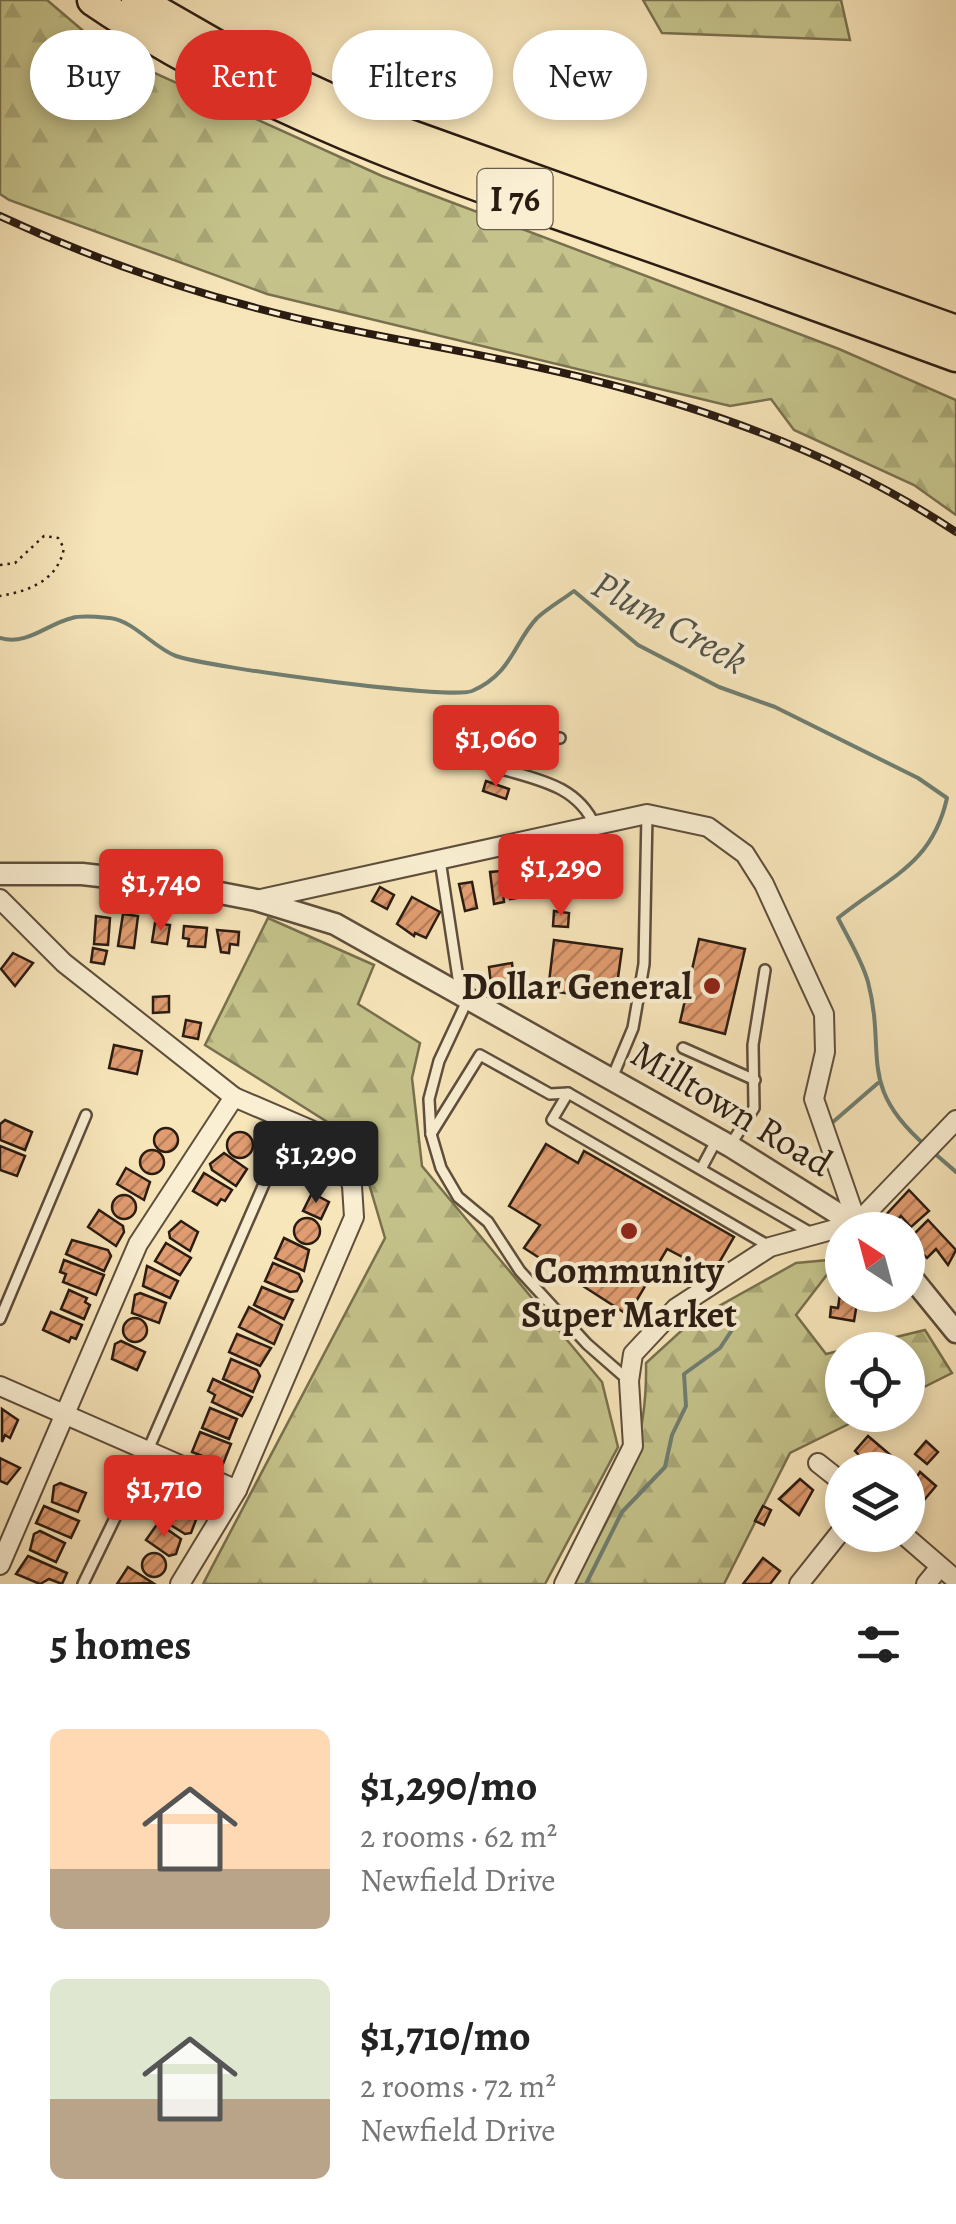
<!DOCTYPE html>
<html lang="en">
<head>
<meta charset="utf-8">
<style>
  :root { --surface:#fff; --page:#f6f6f6; --text:#222; --muted:#767676; --accent:#d93025 }
  body { margin:0; font-family:Alegreya,serif; background:var(--page); color:var(--text); height:100vh; display:flex; flex-direction:column; font-size:38px; white-space:nowrap }
  * { box-sizing:border-box; margin:0 }
  p { font-size:32px; color:var(--muted) }
  .icon { flex:none; width:55px; height:55px; fill:none; stroke:currentColor; stroke-width:2; stroke-linecap:round; stroke-linejoin:round }
  .map { position:relative; height:1584px; overflow:hidden }
  .details { display:flex; flex-direction:column; background:var(--surface); flex:1 }
  .details>* { flex:none }
  .top-card { position:absolute; left:30px; top:30px; width:898px; height:90px; display:flex; gap:20px }
  .needle { width:65px; rotate:324deg }
  .controls { position:absolute; left:825px; top:1212px; display:grid; gap:20px }
  .controls a { display:grid; place-items:center; width:100px; height:100px; border-radius:50%; background:var(--surface); box-shadow:0 5px 15px #0003; font-size:50px }
  .price { position:absolute; translate:-50% -85px; padding:0 22px; border-radius:10px; background:var(--accent); color:#fff; font-size:32px; line-height:65px; filter:drop-shadow(0 2px 5px #0008) }
  .price::after { content:''; position:absolute; left:50%; top:60px; width:30px; height:22px; margin-left:-15px; background:inherit; clip-path:polygon(0 0,100% 0,50% 100%) }
  .price.current { background:#222; color:#fff }
  ul { padding:0; list-style:none }
  li { display:flex; align-items:center; gap:30px; height:250px; padding:0 50px }
  li span { display:grid; place-items:center; flex:none; width:280px; height:200px; border-radius:15px; color:#555 }
  li>.icon { margin-inline-start:auto }
  span .icon { width:120px; height:120px; fill:#fffc; stroke-width:1 }
  li b { font-size:42px }
  h2 { display:flex; justify-content:space-between; align-items:center; height:120px; padding:0 50px; font-size:42px }
  .chip { padding:0 35px; border-radius:45px; background:var(--surface); box-shadow:0 5px 15px #0003; font-size:35px; line-height:90px }
  .chip.current { background:var(--accent); color:#fff }
  .map>svg:first-child { display:block }
  .forest { fill:url(#forest-firs); stroke:#78704e; stroke-width:2.5 }
  .lines { fill:none; stroke-linecap:round; stroke-linejoin:round }
  .stream { stroke:#6f7e71; stroke-width:4 }
  .building { fill:url(#building-hatch); stroke:#2b1c12; stroke-width:2.5 }
  .service-casing { stroke:#5e4e3c; stroke-width:14 }
  .minor-casing { stroke:#5e4e3c; stroke-width:22 }
  .tertiary-casing { stroke:#5e4e3c; stroke-width:25 }
  .motorway-casing { stroke:#2b1c12; stroke-width:35 }
  .path { stroke:#2b1c12; stroke-width:2.5; stroke-dasharray:2.5 5; stroke-linecap:butt }
  .service { stroke:#faefd3; stroke-width:9 }
  .minor { stroke:#faefd3; stroke-width:18 }
  .tertiary { stroke:#faefd3; stroke-width:20 }
  .motorway { stroke:#f8e6bb; stroke-width:30 }
  .rail-casing { stroke:#2b1c12; stroke-width:8 }
  .rail { stroke:#faefd3; stroke-width:4; stroke-dasharray:11; stroke-linecap:butt }
  .poi-dot { fill:#8f2418; stroke:#faefd3; stroke-width:4 }
  .labels { text-anchor:middle; dominant-baseline:central; stroke-width:8; stroke-linejoin:round; paint-order:stroke }
  .shield { fill:#faefd3; stroke:#695b4c; stroke-width:2.5 }
  .shield-label { font-size:35px; font-weight:bold; fill:#2b1c12 }
  .poi-label { font-size:38px; font-weight:bold; fill:#2b1c12; stroke:#faefd3; text-anchor:end }
  .street-label { font-size:38px; fill:#2b1c12; stroke:#faefd3 }
  .water-label { font-size:40px; font-style:italic; fill:#535549; stroke:#faefd3 }
</style>
</head>
<body>
<div class="map">
<svg width="956" height="1584" viewBox="0 0 956 1584">
  <defs>
    <pattern id="forest-firs" width="22" height="20" patternUnits="userSpaceOnUse" patternTransform="scale(2.5)"><rect width="22" height="20" fill="#c5c38b"/><path d="M5 1l3.5 6h-7zM16 11l3.5 6h-7z" fill="#a9a777"/></pattern>
    <pattern id="building-hatch" width="6" height="6" patternUnits="userSpaceOnUse" patternTransform="scale(2.5)"><rect width="6" height="6" fill="#e19d71"/><path d="M-1 1l2-2M0 6l6-6M5 7l2-2" fill="none" stroke="#b77f5b"/></pattern>
  </defs>
  <rect width="100%" height="100%" fill="#f8e6bb"/>
  <filter id="stains"><feTurbulence type="fractalNoise" baseFrequency=".002" numOctaves="4"/><feColorMatrix values="0 0 0 0 .2 0 0 0 0 .09 0 0 0 0 .02 0 0 0 .5 -.17"/></filter>
  <radialGradient id="worn" r=".72"><stop offset=".6" stop-color="#630" stop-opacity="0"/><stop offset="1" stop-color="#630" stop-opacity=".3"/></radialGradient>
  <!-- forest -->
  <g class="forest">
    <path d="M0,0H47L108,52L382,176L839,349L956,400V515L914,485L794,430L771,399L730,406L267,294L9,200L0,194Z"/>
    <path d="M643,0H841L850,40L662,33Z"/>
    <path d="M268,918L374,965L358,1004L420,1043L412,1078L422,1166L602,1382L618,1447L545,1584H203L385,1238L356,1140L205,1045Z"/>
    <path d="M839,1259L796,1315L826,1354L925,1330L952,1373L908,1395V1350H842V1415H867L790,1453L724,1584H574C616,1501 648,1459 646,1363L692,1321L796,1263Z"/>
  </g>
  <g class="lines">
    <!-- stream -->
    <g class="stream">
      <path d="M0,638C27,646 47,624 72,618C82,615 99,617 110,618C134,621 154,648 176,656C207,667 449,700 472,691C512,674 514,642 537,618C548,608 562,600 574,591L638,645L719,687L775,707L918,778L947,798C932,865 889,877 838,918C848,938 862,960 868,982C887,1055 856,1085 926,1146"/>
      <path d="M833,1122L878,1083"/>
      <path d="M933,1152L956,1172"/>
      <path d="M586,1584L622,1512L665,1467L672,1435L686,1406L684,1374L720,1348L732,1330"/>
    </g>
  </g>
  <!-- building -->
  <g class="building">
    <path d="M486,781L509,789L506,799L483,791Z"/>
    <path d="M591,858L619,862L615,888L595,890L598,874L589,872Z"/>
    <path d="M541,864L543,881L521,884L523,897L510,899L505,870Z"/>
    <path d="M501,871L504,902L494,904L490,872Z"/>
    <path d="M472,882L477,908L465,911L459,884Z"/>
    <path d="M380,887L394,895L387,909L372,901Z"/>
    <path d="M412,897L440,912L426,938L415,933L414,936L397,924Z"/>
    <path d="M554,911L569,913L568,927L553,926Z"/>
    <path d="M123,914L138,916L134,948L118,946Z"/>
    <path d="M96,916L110,918L108,945L94,944Z"/>
    <path d="M155,923L170,925L167,944L152,942Z"/>
    <path d="M184,926L207,928L205,947L188,946L189,939L183,938Z"/>
    <path d="M217,930L239,932L238,945L230,944L229,953L221,952Z"/>
    <path d="M699,939L745,949L725,1034L680,1022Z"/>
    <path d="M554,940L622,949L615,999L548,991Z"/>
    <path d="M93,948L107,951L104,964L91,962Z"/>
    <path d="M13,953L33,963L15,986L1,969Z"/>
    <path d="M512,963L514,980L491,984L489,967Z"/>
    <path d="M169,996V1012L153,1013V997Z"/>
    <path d="M186,1020L201,1023L198,1039L183,1036Z"/>
    <path d="M114,1045L142,1051L137,1074L109,1068Z"/>
    <path d="M5,1120L32,1132L25,1150L0,1140V1124Z"/>
    <circle cx="166" cy="1140" r="12"/>
    <circle cx="240" cy="1145" r="13"/>
    <path d="M546,1144L578,1163L584,1151L734,1237L713,1273L667,1249L628,1315L524,1248L540,1225L509,1206Z"/>
    <path d="M0,1146L25,1156L17,1176L0,1170Z"/>
    <circle cx="152" cy="1162" r="12"/>
    <path d="M224,1153L247,1169L236,1186L212,1170L210,1164Z"/>
    <path d="M126,1168L150,1182L144,1200L117,1184Z"/>
    <path d="M204,1173L232,1190L225,1201L221,1199L217,1205L193,1191Z"/>
    <path d="M909,1190L929,1211L911,1227L901,1216L892,1225L884,1217Z"/>
    <path d="M312,1193L329,1202L321,1219L303,1211Z"/>
    <circle cx="124" cy="1207" r="12"/>
    <path d="M99,1210L123,1226L124,1232L116,1246L88,1227Z"/>
    <circle cx="307" cy="1231" r="13"/>
    <path d="M928,1220L956,1250L948,1265L936,1249L927,1258L909,1239Z"/>
    <path d="M181,1221L198,1232L190,1251L170,1238L169,1232Z"/>
    <path d="M284,1238L309,1250L304,1271L275,1258Z"/>
    <path d="M72,1240L108,1250L111,1256L104,1271L66,1254Z"/>
    <path d="M166,1243L191,1258L180,1275L155,1261Z"/>
    <path d="M64,1260L104,1275L96,1295L63,1282L66,1274L60,1272Z"/>
    <path d="M273,1263L299,1274L302,1281L297,1291L290,1292L265,1281Z"/>
    <path d="M147,1266L178,1281L170,1298L143,1286Z"/>
    <path d="M262,1287L293,1300L284,1319L254,1305Z"/>
    <path d="M69,1290L87,1298L85,1302L90,1305L84,1319L61,1309Z"/>
    <path d="M140,1293L166,1303L159,1323L132,1313L135,1295Z"/>
    <path d="M840,1294L858,1297L854,1321L830,1317L831,1307L838,1308Z"/>
    <path d="M249,1307L282,1325L274,1344L239,1327Z"/>
    <path d="M51,1312L82,1325L76,1339L71,1337L69,1342L43,1330Z"/>
    <circle cx="135" cy="1330" r="12"/>
    <path d="M237,1334L271,1348L260,1366L229,1352Z"/>
    <path d="M121,1341L145,1352L137,1370L112,1359L115,1344Z"/>
    <path d="M231,1359L257,1370L260,1376L253,1392L223,1379Z"/>
    <path d="M213,1379L252,1397L242,1416L212,1402L215,1395L208,1391Z"/>
    <path d="M210,1408L237,1419L229,1439L202,1428Z"/>
    <path d="M2,1409L18,1420L10,1438L5,1435L2,1442Z"/>
    <path d="M200,1432L231,1444L223,1464L192,1452Z"/>
    <path d="M868,1436L895,1459L886,1470H873L855,1451Z"/>
    <path d="M926,1441L938,1452L927,1464L915,1454Z"/>
    <path d="M0,1458L20,1468L7,1484L0,1481Z"/>
    <path d="M908,1471L916,1478L920,1472L936,1486L919,1506L908,1497Z"/>
    <path d="M187,1479L214,1498L206,1510L202,1507L199,1512L176,1496Z"/>
    <path d="M800,1479L813,1490L799,1515L779,1499Z"/>
    <path d="M60,1483L86,1493L78,1512L52,1502L54,1486Z"/>
    <path d="M173,1501L197,1517L191,1533L185,1534L161,1519Z"/>
    <path d="M44,1506L79,1521L71,1538L36,1523Z"/>
    <path d="M763,1506L771,1510L764,1525L755,1521Z"/>
    <path d="M158,1523L181,1539L176,1554L169,1556L146,1540Z"/>
    <path d="M40,1531L65,1543L56,1562L30,1550L34,1534Z"/>
    <circle cx="154" cy="1565" r="12"/>
    <path d="M28,1556L67,1573L62,1584L49,1579L40,1584L16,1574Z"/>
    <path d="M763,1558L780,1571L770,1584H743Z"/>
    <path d="M128,1567L153,1583L117,1584Z"/>
  </g>
  <g class="lines">
    <!-- service casing -->
    <g class="service-casing">
      <g id="service">
        <path d="M560,738L495,745L489,765C531,779 576,782 595,826"/>
        <path d="M440,860L460,991"/>
        <path d="M467,1001L439,1061L429,1099L431,1134L441,1168L458,1197L488,1222L520,1271L587,1344L627,1379"/>
        <path d="M683,1048L755,1080"/>
        <path d="M612,1078L633,1028L644,964L647,814"/>
        <path d="M568,1093L552,1120L769,1246"/>
        <path d="M431,1134L480,1055L550,1094L568,1093L811,1233"/>
        <path d="M731,1144L754,1108L753,1045L765,970"/>
        <path d="M702,1167L717,1139"/>
        <path d="M0,1319L86,1115"/>
        <path d="M83,1584L148,1450L291,1122"/>
      </g>
    </g>
    <!-- minor casing -->
    <g class="minor-casing">
      <g id="minor">
        <path d="M0,899L64,963L234,1097L318,1133L342,1155L352,1186L354,1217L237,1490L180,1584"/>
        <path d="M256,900L647,814L708,827L745,854L764,884L824,1014L825,1052L814,1099L857,1223"/>
        <path d="M0,1386L237,1490"/>
        <path d="M818,1463L842,1482"/>
        <path d="M904,1535L956,1580"/>
        <path d="M0,1565L138,1244L234,1097"/>
        <path d="M564,1584L633,1446L629,1381L633,1354L676,1308L770,1247L857,1223L956,1120"/>
        <path d="M799,1584L842,1530"/>
        <path d="M926,1584L940,1567"/>
      </g>
    </g>
    <!-- tertiary casing -->
    <g class="tertiary-casing">
      <g id="tertiary">
        <path d="M0,874H82L179,885L256,900L335,924L730,1146L864,1230"/>
        <path d="M908,1273L956,1332"/>
      </g>
    </g>
    <!-- motorway casing -->
    <g class="motorway-casing">
      <g id="motorway">
        <path d="M93,0C253,109 437,172 619,235C732,274 844,315 956,356"/>
        <path d="M137,0L231,54L403,133L956,331"/>
      </g>
    </g>
    <!-- path -->
    <path class="path" d="M0,565L15,563L44,536L58,538L64,548C58,580 30,591 0,596"/>
    <!-- service -->
    <use href="#service" class="service"/>
    <!-- minor -->
    <use href="#minor" class="minor"/>
    <!-- tertiary -->
    <use href="#tertiary" class="tertiary"/>
    <!-- motorway -->
    <use href="#motorway" class="motorway"/>
    <!-- rail casing -->
    <g class="rail-casing">
      <path id="rail" d="M0,216C82,254 168,285 256,308C365,337 478,351 588,379C717,411 845,458 956,532"/>
    </g>
    <!-- rail -->
    <use href="#rail" class="rail"/>
  </g>
  <!-- markers -->
  <g class="poi-dot">
    <circle cx="712" cy="986" r="10"/>
    <circle cx="629" cy="1231" r="10"/>
  </g>
  <g class="labels">
    <!-- shield labels -->
    <rect class="shield" x="477.5" y="169" width="75" height="60" rx="8"/>
    <g class="shield-label">
      <text x="515" y="199">I 76</text>
    </g>
    <!-- poi labels -->
    <g class="poi-label">
      <text x="692" y="986">Dollar General</text>
      <text x="629" y="1270" text-anchor="middle">Community<tspan x="629" dy="44">Super Market</tspan></text>
    </g>
    <!-- street labels -->
    <g class="street-label">
      <text transform="translate(732 1108) rotate(31)">Milltown Road</text>
    </g>
    <!-- water labels -->
    <g class="water-label">
      <text transform="translate(670 622) rotate(29)">Plum Creek</text>
    </g>
  </g>
  <rect width="100%" height="100%" filter="url(#stains)"/>
  <rect width="100%" height="100%" fill="url(#worn)"/>
</svg>
<div class="controls">
<a><svg class="needle" viewBox="-14 -14 28 28"><path d="M0-13l5 13h-10z" fill="#e53935"/><path d="M0 13l5-13h-10z" fill="#767676"/></svg></a>
<a><svg class="icon" aria-label="locate" viewBox="0 0 24 24"><circle cx="12" cy="12" r="6"/><path d="M12 2v4M12 18v4M2 12h4M18 12h4"/></svg></a>
<a><svg class="icon" aria-label="layers" viewBox="0 0 24 24"><path d="M12 4l9 5-9 5-9-5zM3 14l9 5 9-5"/></svg></a>
</div>
<b class="price" style="left:496px;top:790px">$1,060</b>
<b class="price" style="left:561px;top:919px">$1,290</b>
<b class="price" style="left:161px;top:934px">$1,740</b>
<b class="price current" style="left:316px;top:1206px">$1,290</b>
<b class="price" style="left:164px;top:1540px">$1,710</b>
<div class="top-card">
<a class="chip">Buy</a>
<a class="chip current">Rent</a>
<a class="chip">Filters</a>
<a class="chip">New</a>
</div>
</div>
<section class="details">
<h2>5 homes<svg class="icon" aria-label="filters" viewBox="0 0 24 24"><path d="M4 7h16M4 17h16"/><circle cx="9" cy="7" r="2"/><circle cx="15" cy="17" r="2"/></svg></h2>
<ul>
<li><span style="background:linear-gradient(#ffd9b3 70%,#b9a48a 0)"><svg class="icon" aria-label="home" viewBox="0 0 24 24"><path d="M3 11l9-7 9 7M6 9v11h12V9"/></svg></span><div><b>$1,290/mo</b><p>2 rooms · 62 m²</p><p>Newfield Drive</p></div></li>
<li><span style="background:linear-gradient(#dfe7d0 60%,#b9a48a 0)"><svg class="icon" aria-label="home" viewBox="0 0 24 24"><path d="M3 11l9-7 9 7M6 9v11h12V9"/></svg></span><div><b>$1,710/mo</b><p>2 rooms · 72 m²</p><p>Newfield Drive</p></div></li>
</ul>
</section>
</body>
</html>
